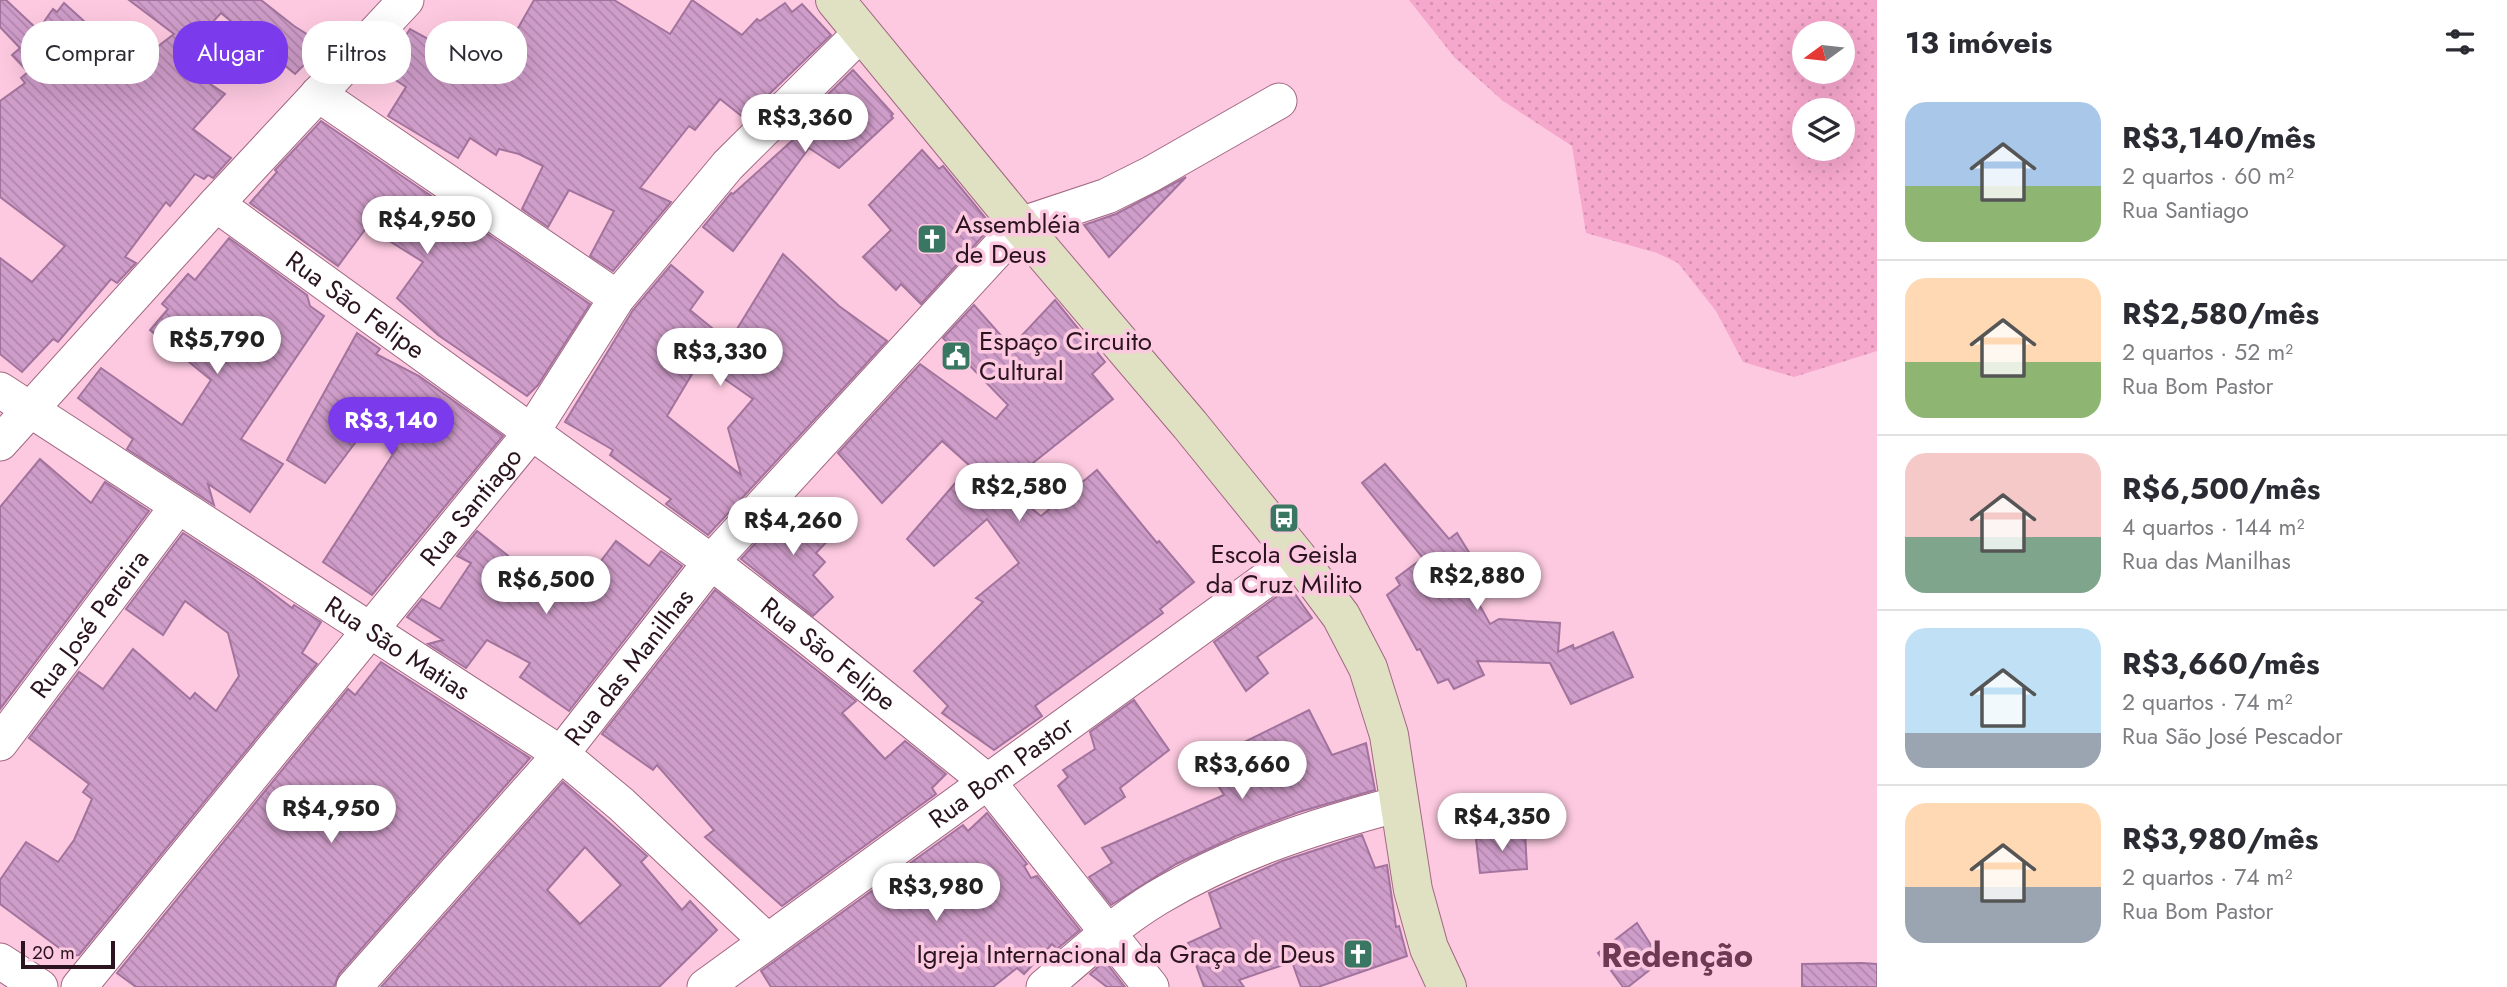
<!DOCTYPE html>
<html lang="pt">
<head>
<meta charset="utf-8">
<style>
  :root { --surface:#fff; --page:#f2f2f3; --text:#2b2b33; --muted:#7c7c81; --line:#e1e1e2; --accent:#7c3aed }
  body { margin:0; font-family:Jost,sans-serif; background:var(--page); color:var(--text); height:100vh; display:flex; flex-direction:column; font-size:26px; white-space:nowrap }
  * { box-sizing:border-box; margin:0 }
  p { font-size:23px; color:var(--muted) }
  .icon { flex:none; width:38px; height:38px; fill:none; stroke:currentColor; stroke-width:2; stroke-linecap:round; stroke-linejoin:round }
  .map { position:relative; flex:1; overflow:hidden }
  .sheet { display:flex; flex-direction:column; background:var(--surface); width:630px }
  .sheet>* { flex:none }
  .guide { position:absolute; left:21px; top:21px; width:665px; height:63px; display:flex; gap:14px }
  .needle { width:46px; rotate:255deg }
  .tools { position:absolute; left:1792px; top:21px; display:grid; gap:14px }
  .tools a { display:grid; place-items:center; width:63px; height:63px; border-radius:50%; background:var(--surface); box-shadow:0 7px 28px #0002; font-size:35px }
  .scale { position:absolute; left:21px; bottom:18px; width:94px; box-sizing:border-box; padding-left:7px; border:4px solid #2b141f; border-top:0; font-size:19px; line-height:24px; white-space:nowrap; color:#2b141f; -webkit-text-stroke:5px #fdc9e0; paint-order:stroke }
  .price { position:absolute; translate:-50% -60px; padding:0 16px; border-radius:24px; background:#fff; color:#222; font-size:23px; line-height:46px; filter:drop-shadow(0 2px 4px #0008) }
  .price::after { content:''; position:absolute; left:50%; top:42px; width:21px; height:16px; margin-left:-10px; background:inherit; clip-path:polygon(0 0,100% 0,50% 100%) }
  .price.current { background:var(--accent); color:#fff }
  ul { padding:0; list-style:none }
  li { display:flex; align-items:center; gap:21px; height:175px; padding:0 28px }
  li+li { border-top:2px solid var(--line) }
  li span { display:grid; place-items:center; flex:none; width:196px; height:140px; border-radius:21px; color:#555 }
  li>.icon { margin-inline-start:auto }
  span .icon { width:84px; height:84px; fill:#fffc; stroke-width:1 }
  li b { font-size:30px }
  h2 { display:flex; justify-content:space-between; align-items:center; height:84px; padding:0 28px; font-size:30px }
  .pill { padding:0 24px; border-radius:28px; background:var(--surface); box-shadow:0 7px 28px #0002; font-size:24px; line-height:63px }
  .pill.current { background:var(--accent); color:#fff }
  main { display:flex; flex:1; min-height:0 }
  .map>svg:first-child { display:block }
  .grass { fill:url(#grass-dots); fill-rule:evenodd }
  .building { fill:url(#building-back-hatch); stroke:#a2739d; stroke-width:2; fill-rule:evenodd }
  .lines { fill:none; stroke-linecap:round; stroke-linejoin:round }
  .street-casing { stroke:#a16782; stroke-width:37 }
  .secondary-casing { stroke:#a16782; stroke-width:40 }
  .street { stroke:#fff; stroke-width:35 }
  .secondary { stroke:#e0e0c3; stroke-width:38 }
  .labels { text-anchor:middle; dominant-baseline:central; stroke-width:7; stroke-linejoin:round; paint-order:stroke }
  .poi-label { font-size:26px; fill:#2b141f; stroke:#fdc9e0; text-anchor:start }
  .street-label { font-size:26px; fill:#2b141f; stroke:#fdc9e0 }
  .district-label { font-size:33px; font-weight:bold; fill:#6e3953; stroke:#fdc9e0 }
</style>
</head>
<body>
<main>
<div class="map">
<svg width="1877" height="987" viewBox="0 0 1877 987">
  <defs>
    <pattern id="grass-dots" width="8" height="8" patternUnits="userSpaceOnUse" patternTransform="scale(1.75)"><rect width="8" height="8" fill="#f6a7cc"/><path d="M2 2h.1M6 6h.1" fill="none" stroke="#d38faf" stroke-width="1.8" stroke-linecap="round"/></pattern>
    <pattern id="building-back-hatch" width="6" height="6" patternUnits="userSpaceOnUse" patternTransform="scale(1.75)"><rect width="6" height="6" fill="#cf9dc9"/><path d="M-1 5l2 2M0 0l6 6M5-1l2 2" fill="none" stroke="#b286ac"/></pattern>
  </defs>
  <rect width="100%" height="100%" fill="#fdc9e0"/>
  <!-- grass -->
  <path class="grass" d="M1409,0H1877V351L1794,377L1743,362L1716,311L1678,263L1657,253L1586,233L1572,146L1503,101L1455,58ZM1804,33H1843V72H1804ZM1804,110H1843V149H1804Z"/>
  <!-- building -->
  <g class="building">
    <path d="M0,0H6L38,30L53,9L57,12L64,3L118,52L135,64L174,34L129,0H261L294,26L324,45L295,74L221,13L176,61L225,94L193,129L231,158L213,178L208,175L204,179L195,174L170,206L166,202L125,257L136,263L117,283L111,279L58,342L53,339L22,372L0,354V258L32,282L65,246L0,197V101L25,83L21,78L28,72L12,55L20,48L0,27Z"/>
    <path d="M534,0H614L670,34L692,0L742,35L757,19L760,21L785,3L792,12L802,4L831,35L744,118L720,99L695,130L689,126L640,188L671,202L613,271L590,256L614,211L569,190L548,227L522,209L543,166L519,154L499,149L496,155L470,138L458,158L388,116L406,87L382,71L410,29L492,74Z"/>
    <path d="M853,70L893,114L891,116L893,118L839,168L809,148L733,251L703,227L731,193L733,194L795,138L813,116L809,113Z"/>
    <path d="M321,121L443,204L465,222L467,220L590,304L538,385L527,396L438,335L397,298L423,262L367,227L338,266L250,203L277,172L275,170Z"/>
    <path d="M922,150L939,169L943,166L992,226L921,304L901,284L896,290L863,257L891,230L869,205Z"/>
    <path d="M1186,177L1109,257L1084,225L1116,214Z"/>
    <path d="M229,238L307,295L310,306L324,316L241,439L283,464L250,512L208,484L214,505L127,449L133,439L78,398L101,368L182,425L211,380L150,330L168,309L162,304L188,274L195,280Z"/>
    <path d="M783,254L839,306L887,341L708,535L666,504L671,499L610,455L613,450L565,422L633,310L671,265L703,292L690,310L729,342ZM707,349L713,371L753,399L728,428L741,475L667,416Z"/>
    <path d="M1055,300L1105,362L1092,374L1113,399L1004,486L1041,516L1097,470L1157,543L1159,541L1194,582L1160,609L1163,613L1035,706L1042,716L994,750L942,713L948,706L914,671L983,602L976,598L1019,563L987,519L934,566L907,539L970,466L942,441L882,503L838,453L920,364L996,419L1008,405L943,338L974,305L1011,347Z"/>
    <path d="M357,333L380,349L376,354L419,376L503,436L372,595L323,562L397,448L367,427L325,483L287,460Z"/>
    <path d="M40,459L91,503L105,482L149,511L0,709V507Z"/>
    <path d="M1385,464L1449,539L1457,533L1470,554L1457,564L1490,624L1499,619L1560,623L1558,652L1573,645L1574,649L1613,632L1633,677L1571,704L1550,663L1477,661L1484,675L1454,689L1448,679L1438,683L1420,649L1417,650L1387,595L1400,585L1396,578L1423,558L1362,483Z"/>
    <path d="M795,500L833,535L816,553L825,562L813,575L833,597L813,616L741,559Z"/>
    <path d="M477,531L517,563L512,572L549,602L570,571L585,582L616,541L649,566L661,551L682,566L569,711L520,677L530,663L487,640L466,668L428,644L443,640L407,617L422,599L440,609L471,563L457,556Z"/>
    <path d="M183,533L254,579L292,608L294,605L321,622L302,653L317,664L79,955L70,956L0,904V880L26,842L58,862L74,840L92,799L83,792L89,784L29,738L79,672L103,689L133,649L190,699L195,693L216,711L239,676L228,633L185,601L163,635L126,609Z"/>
    <path d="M1290,587L1312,618L1257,657L1268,673L1246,691L1214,642Z"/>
    <path d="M715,590L856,701L842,713L885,759L905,741L946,774L932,788L936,794L782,906L705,837L714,830L657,765L653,770L602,734Z"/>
    <path d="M381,662L530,758L339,974L334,987H136L117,973L348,689L355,695Z"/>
    <path d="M1134,700L1169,750L1120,788L1125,797L1085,824L1058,786L1068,777L1063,770L1095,749L1090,732Z"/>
    <path d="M1309,710L1332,755L1366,743L1375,790L1299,812L1236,836L1176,864L1111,905L1089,877L1112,863L1102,848L1224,795L1204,762Z"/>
    <path d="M563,782L647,856L641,862L682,910L690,901L717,930L659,987H381ZM585,847L621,885L580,924L547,890Z"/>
    <path d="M987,813L1027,864L1024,866L1031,878L1037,876L1080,930L1057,949L1052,944L1024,974L1017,968L993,987H771L761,971L963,825L968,831Z"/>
    <path d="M1525,832L1527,869L1480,873L1476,839Z"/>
    <path d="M1362,835L1375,868L1387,865L1396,927L1399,926L1407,956L1318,987H1301L1292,962L1239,980L1244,987H1204L1188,943L1221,928L1209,893L1282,861Z"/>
    <path d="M1637,923L1661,961L1628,987H1623L1598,953Z"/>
    <path d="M1105,961L1125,987H1107L1090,974Z"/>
    <path d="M1862,963L1877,964V987H1802V964Z"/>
  </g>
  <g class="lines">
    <!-- street casing -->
    <g class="street-casing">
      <g id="street">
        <path d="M318,94L617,298"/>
        <path id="s1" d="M216,204L711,562L807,636L988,782L1151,987"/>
        <path id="s2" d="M0,390L561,754L621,804L767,941"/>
        <path d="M0,443L216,204L406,0"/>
        <path id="s3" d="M0,743L178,506"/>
        <path d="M0,961L40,987"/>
        <path id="s4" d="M79,987L531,433L617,298L728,165L862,32"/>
        <path id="s5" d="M354,987L561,754L711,562L1020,225L1107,196L1151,174L1279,101"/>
        <path id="s6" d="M705,987L1297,557"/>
        <path d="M1044,987C1080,956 1116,923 1157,898C1232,853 1315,826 1399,804"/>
      </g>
    </g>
    <!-- secondary casing -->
    <g class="secondary-casing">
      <path id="secondary" d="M835,0L1020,225L1190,425L1297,557L1341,616L1368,668L1389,735L1413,890L1429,948L1447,987"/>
    </g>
    <!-- street -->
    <use href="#street" class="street"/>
    <!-- secondary -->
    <use href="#secondary" class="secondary"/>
  </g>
  <!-- icons -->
  <defs>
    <g id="church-square" transform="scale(1.575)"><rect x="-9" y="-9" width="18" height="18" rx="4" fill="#3a7763" stroke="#fdc9e0"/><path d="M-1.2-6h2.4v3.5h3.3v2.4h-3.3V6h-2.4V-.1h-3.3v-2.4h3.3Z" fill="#fff"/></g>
    <g id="civic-square" transform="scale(1.575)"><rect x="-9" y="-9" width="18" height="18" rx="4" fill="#3a7763" stroke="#fdc9e0"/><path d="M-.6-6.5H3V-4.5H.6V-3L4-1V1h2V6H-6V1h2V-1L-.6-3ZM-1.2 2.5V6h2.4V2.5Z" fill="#fff"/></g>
    <g id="bus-square" transform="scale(1.575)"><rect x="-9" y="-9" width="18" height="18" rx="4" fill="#3a7763" stroke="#fdc9e0"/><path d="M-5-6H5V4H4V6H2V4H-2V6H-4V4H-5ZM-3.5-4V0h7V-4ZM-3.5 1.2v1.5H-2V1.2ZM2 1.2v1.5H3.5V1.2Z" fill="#fff"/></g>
  </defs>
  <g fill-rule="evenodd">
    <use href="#church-square" x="932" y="239"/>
    <use href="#civic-square" x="956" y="356"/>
    <use href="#bus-square" x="1284" y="518"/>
    <use href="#church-square" x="1358" y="954"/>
  </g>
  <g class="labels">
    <!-- poi labels -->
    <g class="poi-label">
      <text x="955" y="224">Assembléia<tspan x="955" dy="30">de Deus</tspan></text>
      <text x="979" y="341">Espaço Circuito<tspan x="979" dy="30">Cultural</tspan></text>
      <text x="1284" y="554" text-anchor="middle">Escola Geisla<tspan x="1284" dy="30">da Cruz Milito</tspan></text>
      <text x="1335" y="954" text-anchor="end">Igreja Internacional da Graça de Deus</text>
    </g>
    <!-- street labels -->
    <g class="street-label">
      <text stroke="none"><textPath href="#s1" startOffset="172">Rua São Felipe</textPath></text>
      <text stroke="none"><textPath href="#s4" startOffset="620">Rua Santiago</textPath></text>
      <text stroke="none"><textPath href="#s3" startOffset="149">Rua José Pereira</textPath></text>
      <text stroke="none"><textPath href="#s2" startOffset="474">Rua São Matias</textPath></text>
      <text stroke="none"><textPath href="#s1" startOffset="760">Rua São Felipe</textPath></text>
      <text stroke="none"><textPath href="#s5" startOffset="422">Rua das Manilhas</textPath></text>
      <text stroke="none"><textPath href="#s6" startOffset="366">Rua Bom Pastor</textPath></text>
    </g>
    <!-- district labels -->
    <g class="district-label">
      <text x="1677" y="955">Redenção</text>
    </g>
  </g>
</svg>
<div class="tools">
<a><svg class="needle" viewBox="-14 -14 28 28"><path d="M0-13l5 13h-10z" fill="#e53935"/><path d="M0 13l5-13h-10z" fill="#7c7c81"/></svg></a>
<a><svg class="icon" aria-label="layers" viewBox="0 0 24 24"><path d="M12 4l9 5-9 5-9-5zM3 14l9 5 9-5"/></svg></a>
</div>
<div class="scale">20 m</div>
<b class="price" style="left:805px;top:154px">R$3,360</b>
<b class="price" style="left:427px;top:256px">R$4,950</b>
<b class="price" style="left:217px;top:376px">R$5,790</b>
<b class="price" style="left:720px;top:388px">R$3,330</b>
<b class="price current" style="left:391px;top:457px">R$3,140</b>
<b class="price" style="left:1019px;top:523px">R$2,580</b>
<b class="price" style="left:793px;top:557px">R$4,260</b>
<b class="price" style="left:1477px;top:612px">R$2,880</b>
<b class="price" style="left:546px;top:616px">R$6,500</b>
<b class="price" style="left:1242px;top:801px">R$3,660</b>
<b class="price" style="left:331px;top:845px">R$4,950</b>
<b class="price" style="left:1502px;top:853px">R$4,350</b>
<b class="price" style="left:936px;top:923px">R$3,980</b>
<div class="guide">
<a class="pill">Comprar</a>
<a class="pill current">Alugar</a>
<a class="pill">Filtros</a>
<a class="pill">Novo</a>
</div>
</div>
<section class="sheet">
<h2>13 imóveis<svg class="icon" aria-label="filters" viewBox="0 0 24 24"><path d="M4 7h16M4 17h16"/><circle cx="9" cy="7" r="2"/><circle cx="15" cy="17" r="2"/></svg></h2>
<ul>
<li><span style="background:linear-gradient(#a9c7e8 60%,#8fb573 0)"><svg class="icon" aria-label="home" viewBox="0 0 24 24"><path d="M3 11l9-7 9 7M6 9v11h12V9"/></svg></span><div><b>R$3,140/mês</b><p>2 quartos · 60 m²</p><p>Rua Santiago</p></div></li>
<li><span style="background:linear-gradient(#ffd9b3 60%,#8fb573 0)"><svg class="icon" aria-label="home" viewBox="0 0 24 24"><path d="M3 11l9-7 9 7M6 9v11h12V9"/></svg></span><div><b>R$2,580/mês</b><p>2 quartos · 52 m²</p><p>Rua Bom Pastor</p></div></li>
<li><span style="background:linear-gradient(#f6c9c9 60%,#7fa58c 0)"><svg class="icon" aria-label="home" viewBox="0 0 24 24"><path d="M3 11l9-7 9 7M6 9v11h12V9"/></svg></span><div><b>R$6,500/mês</b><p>4 quartos · 144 m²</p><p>Rua das Manilhas</p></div></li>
<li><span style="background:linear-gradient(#bfe0f5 75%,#9aa5b1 0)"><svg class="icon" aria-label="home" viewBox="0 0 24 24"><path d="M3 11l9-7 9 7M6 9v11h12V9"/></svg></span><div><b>R$3,660/mês</b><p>2 quartos · 74 m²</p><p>Rua São José Pescador</p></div></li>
<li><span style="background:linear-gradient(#ffd9b3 60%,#9aa5b1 0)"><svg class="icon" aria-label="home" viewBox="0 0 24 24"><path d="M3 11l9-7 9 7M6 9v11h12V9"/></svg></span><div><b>R$3,980/mês</b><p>2 quartos · 74 m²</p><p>Rua Bom Pastor</p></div></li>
</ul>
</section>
</main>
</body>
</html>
